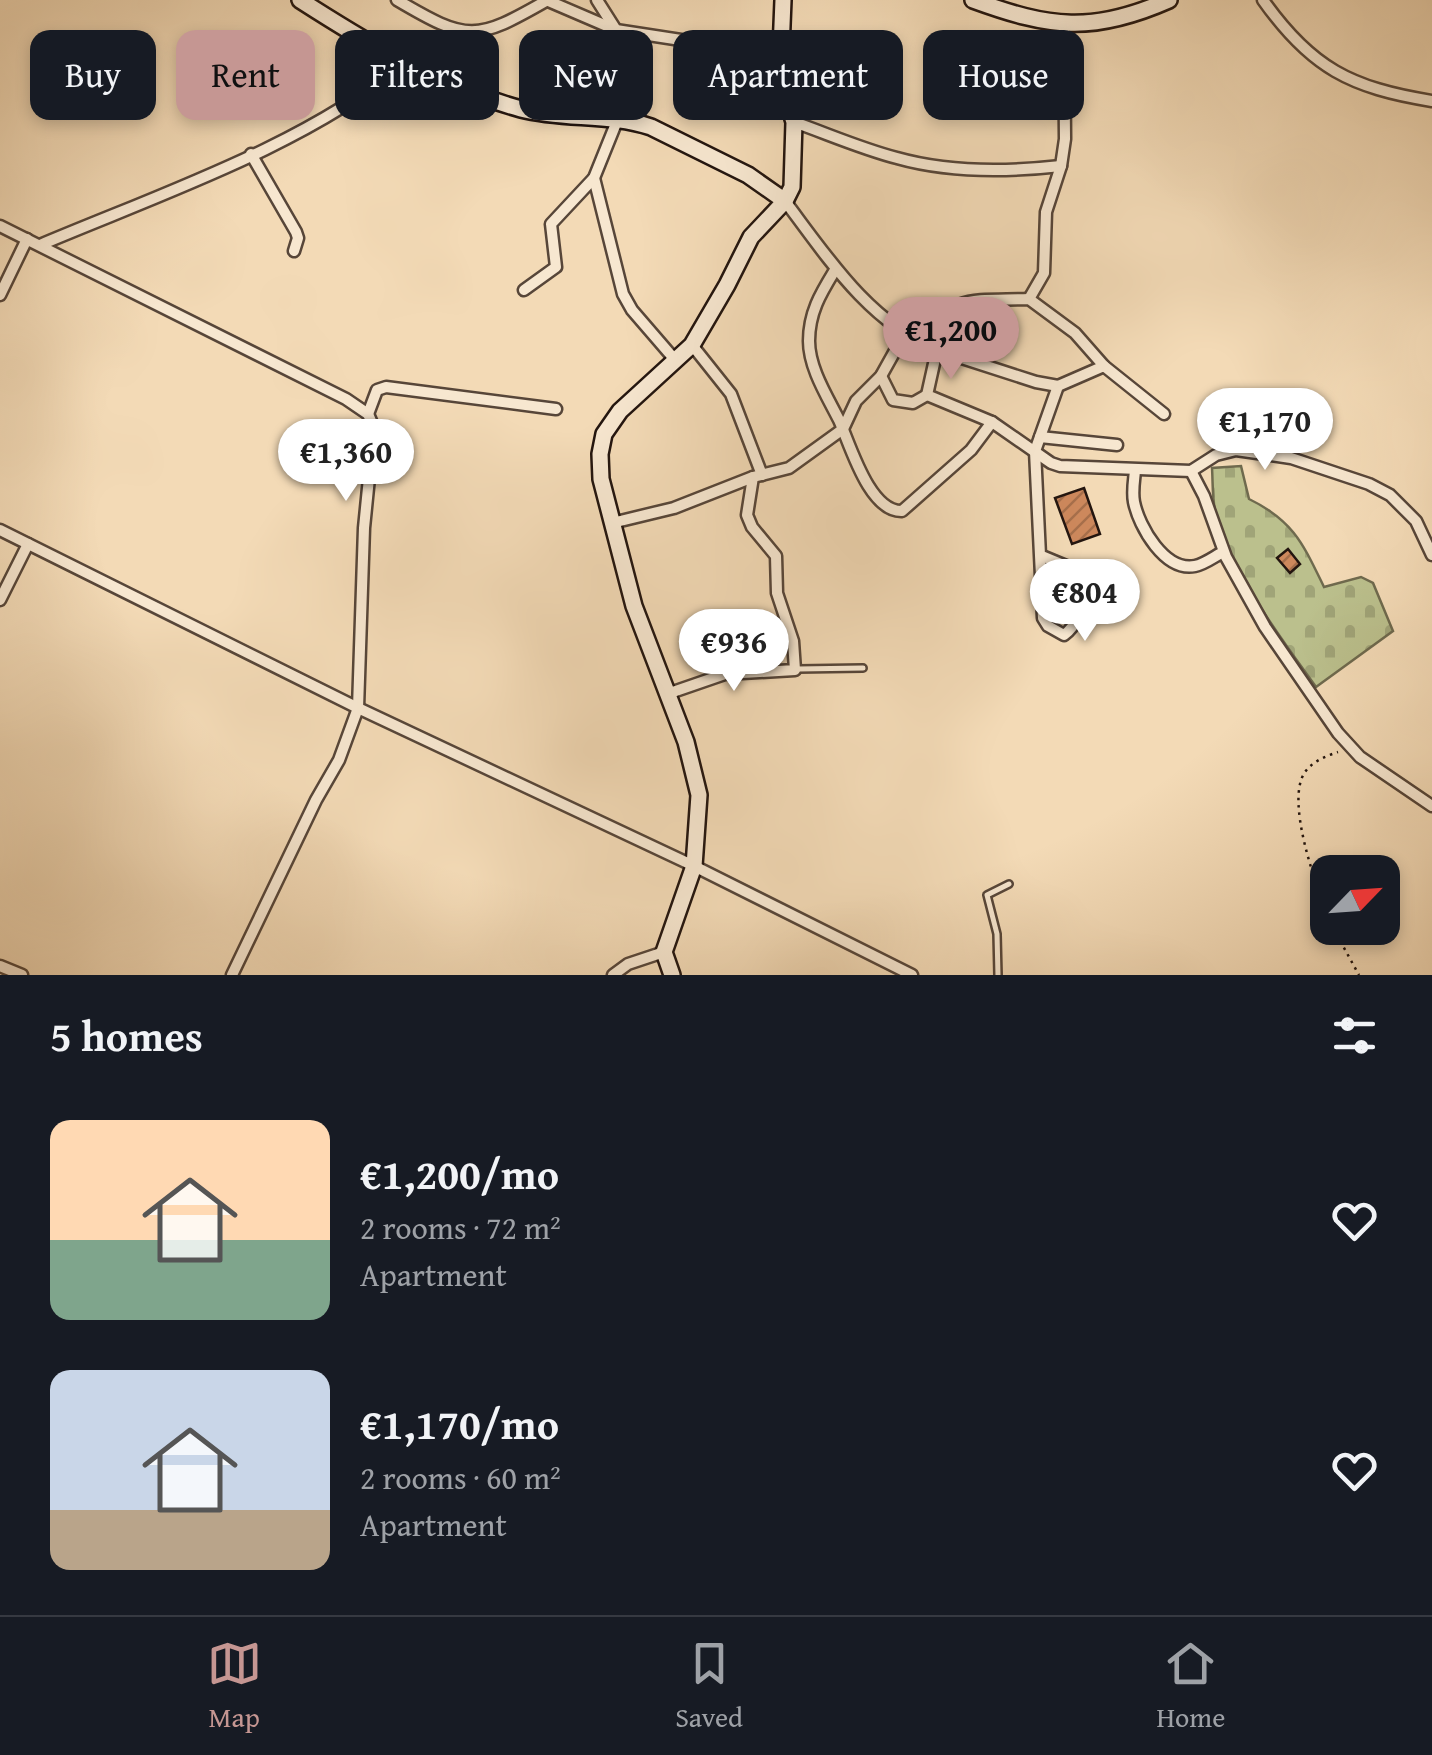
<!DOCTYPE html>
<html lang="en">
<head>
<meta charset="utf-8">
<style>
  :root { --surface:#171b24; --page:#242831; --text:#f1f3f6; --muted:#9ea1a6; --line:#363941; --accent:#c59692 }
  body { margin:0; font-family:"Gentium Book Plus",serif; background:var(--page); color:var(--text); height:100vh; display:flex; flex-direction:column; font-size:38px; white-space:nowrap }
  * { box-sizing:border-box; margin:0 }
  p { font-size:32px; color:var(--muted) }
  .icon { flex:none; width:55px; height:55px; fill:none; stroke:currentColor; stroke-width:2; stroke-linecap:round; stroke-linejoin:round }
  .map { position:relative; height:975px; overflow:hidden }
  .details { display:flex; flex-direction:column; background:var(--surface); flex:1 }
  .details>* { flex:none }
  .hud { position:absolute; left:30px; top:30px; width:1372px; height:90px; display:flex; gap:20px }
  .needle { width:65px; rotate:65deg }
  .fabs { position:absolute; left:1310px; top:855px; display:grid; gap:20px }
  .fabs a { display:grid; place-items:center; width:90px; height:90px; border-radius:20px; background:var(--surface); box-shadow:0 5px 15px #0003; font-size:50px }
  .price { position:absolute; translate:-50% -85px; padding:0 22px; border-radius:35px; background:#fff; color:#222; font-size:32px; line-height:65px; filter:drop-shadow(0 2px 5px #0008) }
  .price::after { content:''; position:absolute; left:50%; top:60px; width:30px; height:22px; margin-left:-15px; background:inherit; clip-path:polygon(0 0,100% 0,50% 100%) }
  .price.current { background:var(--accent); color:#111 }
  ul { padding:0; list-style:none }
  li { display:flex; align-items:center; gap:30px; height:250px; padding:0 50px }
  li span { display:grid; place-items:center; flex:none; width:280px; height:200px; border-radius:20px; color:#555 }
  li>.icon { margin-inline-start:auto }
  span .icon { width:120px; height:120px; fill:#fffc; stroke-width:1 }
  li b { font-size:42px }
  h2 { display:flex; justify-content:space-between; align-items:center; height:120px; padding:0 50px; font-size:42px }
  .tag { padding:0 35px; border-radius:20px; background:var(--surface); box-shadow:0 5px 15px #0003; font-size:35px; line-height:90px }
  .tag.current { background:var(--accent); color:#111 }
  .tabs { display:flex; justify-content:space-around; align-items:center; height:140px; border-top:2px solid var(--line); background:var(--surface); font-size:28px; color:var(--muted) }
  .tabs a { display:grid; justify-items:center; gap:5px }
  .tabs .current { color:var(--accent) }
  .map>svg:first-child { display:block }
  .cemetery { fill:url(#cemetery-stones); stroke:#6f6a4e; stroke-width:2.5 }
  .building { fill:url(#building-hatch); stroke:#23150f; stroke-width:2.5 }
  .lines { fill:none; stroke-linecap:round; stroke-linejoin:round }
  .lane-casing { stroke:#574639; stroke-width:10 }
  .street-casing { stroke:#574639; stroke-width:15 }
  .secondary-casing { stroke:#23150f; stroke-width:20 }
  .path { stroke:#23150f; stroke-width:2.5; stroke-dasharray:2.5 5; stroke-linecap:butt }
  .lane { stroke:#f7e7d0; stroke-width:5 }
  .street { stroke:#f7e7d0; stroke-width:10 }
  .secondary { stroke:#f7e7d0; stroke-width:15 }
</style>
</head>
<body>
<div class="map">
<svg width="1432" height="975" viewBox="0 0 1432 975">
  <defs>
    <pattern id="cemetery-stones" width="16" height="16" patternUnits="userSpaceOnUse" patternTransform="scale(2.5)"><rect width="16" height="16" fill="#bbc08d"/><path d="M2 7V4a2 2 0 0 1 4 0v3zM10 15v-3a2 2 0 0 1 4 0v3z" fill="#a0a478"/></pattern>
    <pattern id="building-hatch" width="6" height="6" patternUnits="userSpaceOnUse" patternTransform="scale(2.5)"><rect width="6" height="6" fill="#cd885c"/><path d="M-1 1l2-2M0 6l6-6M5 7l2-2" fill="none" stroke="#a66e4a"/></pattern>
  </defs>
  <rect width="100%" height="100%" fill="#f3dab6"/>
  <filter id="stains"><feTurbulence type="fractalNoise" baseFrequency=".002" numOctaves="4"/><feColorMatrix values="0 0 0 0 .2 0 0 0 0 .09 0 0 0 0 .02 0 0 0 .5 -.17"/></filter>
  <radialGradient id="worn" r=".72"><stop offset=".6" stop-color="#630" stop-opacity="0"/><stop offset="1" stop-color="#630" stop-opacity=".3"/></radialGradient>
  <!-- cemetery -->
  <path class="cemetery" d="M1241,466L1249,499C1294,521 1303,544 1324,587L1361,577L1373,583L1393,631L1316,687C1278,634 1235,578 1216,515C1212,501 1213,483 1212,468Z"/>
  <!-- building -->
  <g class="building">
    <path d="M1084,488L1100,534L1072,544L1055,498Z"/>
    <path d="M1288,549L1300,564L1290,573L1277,558Z"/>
  </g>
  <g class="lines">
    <!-- lane casing -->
    <g class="lane-casing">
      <g id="lane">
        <path d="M798,669L863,668"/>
        <path d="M998,975L997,934L987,895L1009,884"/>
      </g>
    </g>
    <!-- street casing -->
    <g class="street-casing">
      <g id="street">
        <path d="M397,0C468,42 476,41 546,1"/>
        <path d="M546,0L616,30L681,40L751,88L787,100"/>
        <path d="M597,0L616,30L634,122"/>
        <path d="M1263,0C1311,68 1351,88 1432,101"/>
        <path d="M794,122C828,134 862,149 897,158C950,173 1007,172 1061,166"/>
        <path d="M251,154L296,232L298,238L294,251"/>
        <path d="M594,178L623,294L632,310L676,361"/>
        <path d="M785,201C827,257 869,322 937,350L927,395L992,422L1051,463L1060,466L1191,471L1216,455L1236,450L1291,458L1369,484L1390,495L1416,521L1432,555"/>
        <path d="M0,226L346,399L368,414L374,428L364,528L358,708L339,760L316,800L232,975"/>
        <path d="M40,245C158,195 306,145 403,64"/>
        <path d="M835,270C821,293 809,312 809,341C809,368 827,396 839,420C850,444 869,512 902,511L971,450L992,422"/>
        <path d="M524,290L556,267L551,224L594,178L617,121"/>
        <path d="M0,295L27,239"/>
        <path d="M1029,299L1044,273L1046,212L1061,166L1065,139L1064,25"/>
        <path d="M917,340C953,293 975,301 1029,299L1075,333L1104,366"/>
        <path d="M692,345L731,394L762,475"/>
        <path d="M937,350L1036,382L1058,386L1104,366L1164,414"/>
        <path d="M881,376L893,400L913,403L927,395"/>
        <path d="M368,414L377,390L386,387L556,409"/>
        <path d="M1040,437L1117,445"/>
        <path d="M1135,471C1134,481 1132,492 1134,502C1139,527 1165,572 1195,566C1205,564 1215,556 1223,552"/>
        <path d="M1191,471L1204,496L1226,557L1265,627L1338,733L1360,757L1432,806"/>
        <path d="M612,523L674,508L753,477L789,468L843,429L856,401L881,376L905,333"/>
        <path d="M0,530L358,708L694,866L912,975"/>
        <path d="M1042,556L1083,573L1090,585C1084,603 1079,624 1064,635L1048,626L1043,618L1035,451L1058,386"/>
        <path d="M0,600L28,544"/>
        <path d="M667,694L725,674L795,670L793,641L777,593L776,556L752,527L747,515L753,477"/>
        <path d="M0,966L22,975"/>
        <path d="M613,975L628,964L664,952"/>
      </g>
    </g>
    <!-- secondary casing -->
    <g class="secondary-casing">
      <g id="secondary">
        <path d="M300,0C370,45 440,87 521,109C564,120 610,113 651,127L748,175L785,201"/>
        <path d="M973,0C1050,28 1092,34 1169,0"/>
        <path d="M672,975L664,952L694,866L699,795L686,742L634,606L601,479L600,454L604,434L620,411L692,345L727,285L751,237L785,201L792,187L794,122L787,100L781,50L783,0"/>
      </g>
    </g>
    <!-- path -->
    <g class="path">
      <path d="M1328,916C1316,885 1285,801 1305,772C1313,761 1326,756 1338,752"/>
      <path d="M1333,928L1359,975"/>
    </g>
    <!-- lane -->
    <use href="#lane" class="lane"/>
    <!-- street -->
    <use href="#street" class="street"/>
    <!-- secondary -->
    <use href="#secondary" class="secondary"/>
  </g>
  <rect width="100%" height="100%" filter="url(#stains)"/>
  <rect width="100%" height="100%" fill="url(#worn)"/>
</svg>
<div class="fabs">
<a><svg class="needle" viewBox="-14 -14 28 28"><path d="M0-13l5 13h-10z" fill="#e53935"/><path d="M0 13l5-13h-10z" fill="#9ea1a6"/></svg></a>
</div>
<b class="price current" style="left:951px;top:382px">€1,200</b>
<b class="price" style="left:1265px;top:473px">€1,170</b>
<b class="price" style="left:346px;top:504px">€1,360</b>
<b class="price" style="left:1085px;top:644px">€804</b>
<b class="price" style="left:734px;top:694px">€936</b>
<div class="hud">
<a class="tag">Buy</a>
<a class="tag current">Rent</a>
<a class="tag">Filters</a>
<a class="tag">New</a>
<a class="tag">Apartment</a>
<a class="tag">House</a>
</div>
</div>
<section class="details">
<h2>5 homes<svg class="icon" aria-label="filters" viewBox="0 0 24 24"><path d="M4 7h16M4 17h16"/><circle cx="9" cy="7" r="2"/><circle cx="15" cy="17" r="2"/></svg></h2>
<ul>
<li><span style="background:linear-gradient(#ffd9b3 60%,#7fa58c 0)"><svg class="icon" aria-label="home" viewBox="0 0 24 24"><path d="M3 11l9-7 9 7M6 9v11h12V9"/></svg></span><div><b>€1,200/mo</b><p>2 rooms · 72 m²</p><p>Apartment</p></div><svg class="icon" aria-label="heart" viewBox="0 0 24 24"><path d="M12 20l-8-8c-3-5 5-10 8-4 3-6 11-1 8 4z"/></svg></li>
<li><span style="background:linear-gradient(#c9d6e8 70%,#b9a48a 0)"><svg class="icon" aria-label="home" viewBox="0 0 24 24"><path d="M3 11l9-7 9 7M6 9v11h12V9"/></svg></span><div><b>€1,170/mo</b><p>2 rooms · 60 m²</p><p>Apartment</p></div><svg class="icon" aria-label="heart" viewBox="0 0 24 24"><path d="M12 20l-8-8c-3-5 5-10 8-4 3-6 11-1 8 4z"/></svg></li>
</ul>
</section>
<nav class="tabs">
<a class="current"><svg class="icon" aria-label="map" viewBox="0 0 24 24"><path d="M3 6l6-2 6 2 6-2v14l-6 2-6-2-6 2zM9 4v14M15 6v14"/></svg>Map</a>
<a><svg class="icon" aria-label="saved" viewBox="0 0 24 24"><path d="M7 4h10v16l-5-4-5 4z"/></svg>Saved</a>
<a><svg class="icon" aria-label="home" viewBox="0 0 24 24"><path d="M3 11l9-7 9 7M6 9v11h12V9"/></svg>Home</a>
</nav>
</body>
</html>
